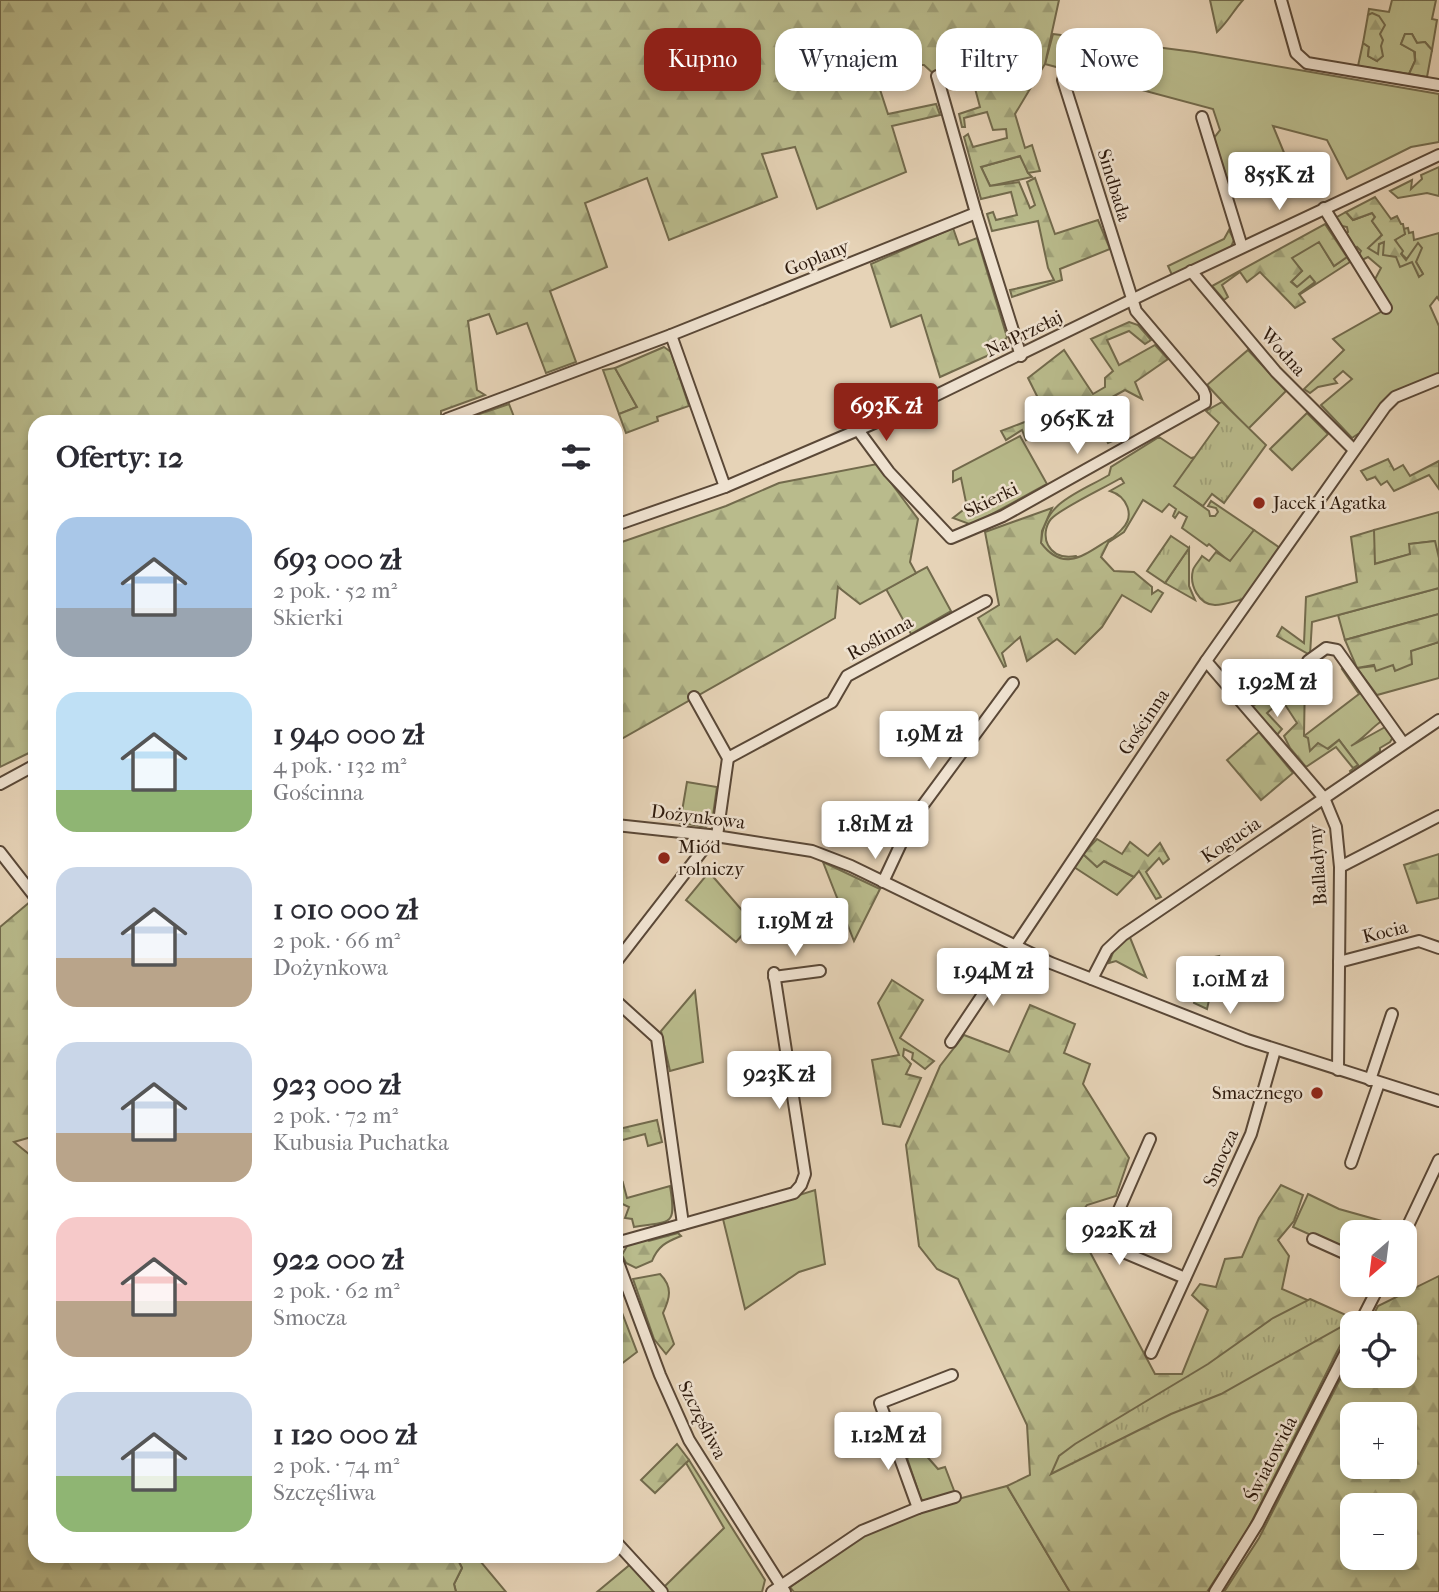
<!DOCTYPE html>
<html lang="pl">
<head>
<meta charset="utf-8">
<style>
  :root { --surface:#fff; --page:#f7f7f7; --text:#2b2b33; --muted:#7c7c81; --accent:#8f2418 }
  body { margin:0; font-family:"IM FELL French Canon",serif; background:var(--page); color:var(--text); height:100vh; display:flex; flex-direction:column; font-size:26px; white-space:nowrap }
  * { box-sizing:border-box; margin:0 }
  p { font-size:23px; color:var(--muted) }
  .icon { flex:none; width:38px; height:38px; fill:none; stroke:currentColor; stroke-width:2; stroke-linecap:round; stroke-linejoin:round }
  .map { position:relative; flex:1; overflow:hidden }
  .sheet { position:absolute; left:28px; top:415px; width:595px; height:1148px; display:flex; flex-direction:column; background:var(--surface); border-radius:21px; box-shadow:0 4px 10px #0003 }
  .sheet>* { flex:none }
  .top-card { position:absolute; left:644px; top:28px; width:665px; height:63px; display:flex; gap:14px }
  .needle { width:46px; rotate:208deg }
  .fabs { position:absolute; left:1340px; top:1220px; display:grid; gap:14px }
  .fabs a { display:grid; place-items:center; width:77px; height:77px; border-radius:14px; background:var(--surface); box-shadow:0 4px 10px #0003; font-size:35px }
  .price { position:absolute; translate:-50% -60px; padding:0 16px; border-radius:7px; background:#fff; color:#222; font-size:23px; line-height:46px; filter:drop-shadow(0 2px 4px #0008) }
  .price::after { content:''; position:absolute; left:50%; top:42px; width:21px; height:16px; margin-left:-10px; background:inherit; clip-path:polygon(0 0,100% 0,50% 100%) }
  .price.on { background:var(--accent); color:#fff }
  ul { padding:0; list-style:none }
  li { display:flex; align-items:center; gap:21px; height:175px; padding:0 28px }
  li span { display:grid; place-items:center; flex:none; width:196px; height:140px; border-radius:21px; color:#555 }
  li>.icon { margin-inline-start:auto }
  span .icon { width:84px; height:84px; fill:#fffc; stroke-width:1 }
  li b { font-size:30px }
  h2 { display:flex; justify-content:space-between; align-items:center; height:84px; padding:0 28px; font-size:30px }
  .pill { padding:0 24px; border-radius:21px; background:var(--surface); box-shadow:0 4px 10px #0003; font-size:24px; line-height:63px }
  .pill.on { background:var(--accent); color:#fff }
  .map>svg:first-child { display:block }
  .green { fill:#b9bb8c; stroke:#726a4c; stroke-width:2 }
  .forest { fill:url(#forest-firs); stroke:#726a4c; stroke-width:2; fill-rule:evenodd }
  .park { fill:url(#park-tufts); stroke:#726a4c; stroke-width:2 }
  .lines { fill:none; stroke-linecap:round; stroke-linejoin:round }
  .minor-casing { stroke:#5a4837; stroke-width:14 }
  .minor { stroke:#efe2d0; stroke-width:10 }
  .poi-dot { fill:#8f2418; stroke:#efe2d0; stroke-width:2.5 }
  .labels { text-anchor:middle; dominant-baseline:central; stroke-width:5; stroke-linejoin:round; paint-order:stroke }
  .street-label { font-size:19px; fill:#2c190c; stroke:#efe2d0 }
  .poi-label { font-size:19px; fill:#2c190c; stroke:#efe2d0; text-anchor:start }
</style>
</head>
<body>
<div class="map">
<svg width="1439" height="1592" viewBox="0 0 1439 1592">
  <defs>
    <pattern id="forest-firs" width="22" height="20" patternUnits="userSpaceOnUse" patternTransform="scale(1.75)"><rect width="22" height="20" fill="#b9bb8c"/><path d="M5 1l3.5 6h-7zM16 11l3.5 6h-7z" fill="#9fa078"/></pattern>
    <pattern id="park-tufts" width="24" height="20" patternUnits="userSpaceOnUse" patternTransform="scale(1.75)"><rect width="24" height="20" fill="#b9bb8c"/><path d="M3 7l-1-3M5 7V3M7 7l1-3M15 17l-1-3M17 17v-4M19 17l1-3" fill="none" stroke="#9fa078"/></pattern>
  </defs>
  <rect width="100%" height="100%" fill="#e6d3b7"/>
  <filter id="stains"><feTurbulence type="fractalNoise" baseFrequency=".00286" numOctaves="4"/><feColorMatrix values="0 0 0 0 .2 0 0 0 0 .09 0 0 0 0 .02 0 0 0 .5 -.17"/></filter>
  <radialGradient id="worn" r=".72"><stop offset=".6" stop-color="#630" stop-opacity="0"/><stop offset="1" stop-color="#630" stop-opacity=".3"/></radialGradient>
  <!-- green -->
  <g class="green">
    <path d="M1392,0H1436L1432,19L1437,20L1432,50L1425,42L1417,43L1412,34H1405L1401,44L1414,51L1415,61L1409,74L1358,66L1363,43L1369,47L1368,56L1377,61C1382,43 1379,31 1372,14L1368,15L1369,9L1389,12Z"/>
    <path d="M1053,34L1195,52L1439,94V142L1411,147L1347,179L1327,140L1273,126L1292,172L1232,195L1214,138L1220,130L1213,109L1045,64Z"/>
    <path d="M1021,156L1028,173L1032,177L990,186L981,167Z"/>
    <path d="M1439,167V196L1427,193L1398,198L1390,191L1412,180L1411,189L1422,179L1421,175Z"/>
    <path d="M1346,212L1353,220L1372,213L1375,217L1372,221L1382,235L1369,248L1384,242L1396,257L1412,262L1423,274L1416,262C1402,259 1400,252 1395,239L1405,234L1403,229L1408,228L1409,233L1413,232L1414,240L1439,233V300L1437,297L1430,306L1439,326V374L1389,397L1361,435L1358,434L1352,438L1321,405L1352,379L1343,371L1334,379L1337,383L1318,387L1310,393L1304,389L1344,350L1333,339L1384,310L1374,281L1381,268L1368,257L1362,260L1358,256L1361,251L1357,247L1354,250L1343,235L1348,232L1347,227L1342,226L1340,232L1335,222L1337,217Z"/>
    <path d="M1229,230L1234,240L1231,247L1172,275L1168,266L1224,239Z"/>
    <path d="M1319,241L1334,266L1347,257L1350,262L1299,295L1315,283L1297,287L1291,281L1302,271L1291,258Z"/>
    <path d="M1248,350L1286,391L1248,429L1207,385Z"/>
    <path d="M615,368L637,407L619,414L603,370Z"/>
    <path d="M1307,413L1328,434L1292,470L1270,449Z"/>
    <path d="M1020,436L1047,484L972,525L953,518L967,507L961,478L953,482V471Z"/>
    <path d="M1159,437L1191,458L1195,457L1175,486L1209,511L1210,516H1215L1218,512L1216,508L1208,506L1211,501L1254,530L1230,562L1209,544L1207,546L1182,528L1187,517L1179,512L1175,518L1173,516L1176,509L1169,504L1162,512L1143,500L1124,532L1109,542C1113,536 1118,534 1122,529C1136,515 1126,496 1110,491L1124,483L1121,478C1106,487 1061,508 1051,519C1045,526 1044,538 1048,545C1054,556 1065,558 1076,556L1078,558C1063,563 1050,555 1041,543C1043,502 1077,494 1109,475L1111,467Z"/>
    <path d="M1439,512V558L1434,541L1410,544L1411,554L1374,564V530Z"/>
    <path d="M927,567L951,611L911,634L886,589Z"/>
    <path d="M1439,588V614L1345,640L1338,615Z"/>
    <path d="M1439,642V678L1377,695L1357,668L1393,664L1395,670L1410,651Z"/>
    <path d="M1345,667L1348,675H1350L1383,720C1371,728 1363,739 1351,746L1387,726L1393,737L1390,742L1380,748V751L1351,773L1350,771L1358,765L1339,740L1327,749L1310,752L1304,736L1359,694L1342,669Z"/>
    <path d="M687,782L717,787L712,822L706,827L680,823Z"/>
    <path d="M1083,854L1097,867L1104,861L1134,877L1117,895L1074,867Z"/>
    <path d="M709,872L753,923L736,942L686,900Z"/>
    <path d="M1129,935L1146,977L1116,961L1109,963L1114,950Z"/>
    <path d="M695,991L703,1062L670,1071L661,1031Z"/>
    <path d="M623,1183L627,1198L670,1186C677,1227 671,1221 634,1227L632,1219L625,1218L629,1207L616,1201V1194Z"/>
    <path d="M815,1190L825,1264L799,1272L745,1309L723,1219Z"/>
    <path d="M1308,1194L1339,1209L1396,1225L1393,1232H1353V1254L1293,1227Z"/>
    <path d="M923,1452L938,1469L945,1467L955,1493L926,1502L921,1499L907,1458Z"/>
    <path d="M689,1460L765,1580L762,1592H668L663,1588L724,1528L686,1463Z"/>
    <path d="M1007,1486L1070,1592H794L790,1587L863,1536L947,1502Z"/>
    <path d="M456,1556H476L506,1592H456L454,1584L462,1568Z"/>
    <path d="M632,1563L657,1592H597Z"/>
  </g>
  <!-- forest -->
  <g class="forest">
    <path d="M0,0H1059L1045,64L1015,114L1025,148L1032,145L1040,171L1028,173L1020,156L981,167L990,186L1019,182L1030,208L1035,205L1027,182L1035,178L1055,234L1098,220L1110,249L1060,269L1062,280L1012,297L1010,290L1054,280L1048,268L1038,221L992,231L987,214L993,212L996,220L1017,215L1011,192L981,199L964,137L968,134L973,147L1007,138L1006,129L993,130L987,112L964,118L965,127H962L959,114L980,107L973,81H958L947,86L924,65H872L888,114L936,104L940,115L892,126L906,172L817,209L795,147L762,154L777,197L669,240L647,178L585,203L607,267L550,291L576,362L546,373L527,323L497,334L489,314L468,321L477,390L485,395L441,411V422H35V750L0,767Z"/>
    <path d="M1210,0H1243C1233,11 1228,22 1217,32Z"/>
    <path d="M1372,13L1379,16L1385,25L1380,34L1383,40L1381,46L1383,56L1377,61L1368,56L1369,47L1363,43L1368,15Z"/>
    <path d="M1405,34H1412L1417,43L1425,42L1432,50L1427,77L1409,74L1415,61V52L1401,44Z"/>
    <path d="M1375,197L1391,219L1397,216L1401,224H1403L1405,234L1395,240L1403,251L1401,254L1406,260L1418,243L1422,248L1416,262L1423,274L1419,277L1412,262L1400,267L1396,257L1383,255L1384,242L1379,244L1378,254L1368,248L1382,235L1372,221L1375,217L1372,213L1353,220L1346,212Z"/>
    <path d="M1325,224L1347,257L1334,266L1319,242L1292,258L1302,271L1291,282L1297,287L1310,276L1315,282L1299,294L1305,302L1295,308L1260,272L1247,282L1240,272L1222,285L1228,297L1224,300L1212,286Z"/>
    <path d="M953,228L959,245L977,238L1007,337L998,351L940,377L921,315L891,327L871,264Z"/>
    <path d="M1129,322L1138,325L1151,340L1145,344L1129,331L1107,340L1119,365L1155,345L1168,359L1135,382L1142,399L1125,390L1096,406L1115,440L1108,443L1090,406L1064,422L1065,430L1050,440L1045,430L1026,440L1022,430L1006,440L1001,431L1030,420L1026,412L1039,400L1028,378L1064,350L1093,394L1105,387V378L1113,371L1091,339Z"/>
    <path d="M664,347L671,352L689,406L657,417L658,421L626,433L619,414L637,407L615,368Z"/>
    <path d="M509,404L516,422H458L459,421Z"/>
    <path d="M1388,459L1394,470L1403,465L1410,476L1439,461V489L1429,475L1394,491L1387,481L1381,485L1375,477L1367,480L1361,471Z"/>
    <path d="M877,464L918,519L910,562L916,573L860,604L838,587L835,618L616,742V544L726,506L779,483Z"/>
    <path d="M1052,508L1042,531L1041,543C1064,574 1085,554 1110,539L1101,557L1114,571L1134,572L1152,587V594L1158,590L1163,593L1151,612L1122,595L1102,627L1075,654L1057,639L1027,661L1020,637L1002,653L1006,666L1004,667L978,618L999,605L985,532Z"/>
    <path d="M1254,530L1280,548L1244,599C1235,601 1224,605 1215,605C1199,605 1189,585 1193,570C1194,566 1200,560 1202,556L1209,561L1216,552L1230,561Z"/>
    <path d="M1374,530L1375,564L1410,554L1409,544L1435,541L1439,558V588L1312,622L1310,655L1277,636L1282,627L1304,643L1306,597L1357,582L1351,537Z"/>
    <path d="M1189,548V586L1195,600L1165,583Z"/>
    <path d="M1439,614V642L1411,651L1412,664L1395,671L1393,665L1376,671L1374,665L1357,668L1345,640Z"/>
    <path d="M1308,663L1314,669L1305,676L1304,736L1308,738L1310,751L1318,743L1328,749L1339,740L1358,765L1353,768L1336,747L1306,767L1290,748L1284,736L1297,723L1282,700L1267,713L1282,729L1277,735L1252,707Z"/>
    <path d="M1259,732L1293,773L1261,800L1227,760Z"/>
    <path d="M1097,839L1122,854L1130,842L1148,856L1160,843L1169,859L1163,864L1159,858L1146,872L1161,897L1156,899L1139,871L1134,877L1104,861L1097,867L1083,854Z"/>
    <path d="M1439,854V898L1417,903L1404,865Z"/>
    <path d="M823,862L880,889L854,941Z"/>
    <path d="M31,901L35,907V1136L14,1142L35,1159V1556H456L462,1568L454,1584L456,1592H0V927Z"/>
    <path d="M1219,956L1207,1009L1194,1003L1204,959Z"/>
    <path d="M892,980L923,1000L900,1038L934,1061L925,1069L912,1059L913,1053L904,1049L903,1056L911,1064L906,1074L921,1078L900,1127L883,1124L872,1060L899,1055L878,1003Z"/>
    <path d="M1030,1005L1075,1024L1064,1053L1090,1064L1083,1084L1129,1158L1116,1196L1087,1205L1074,1222L1155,1374H1182L1208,1310L1192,1295L1200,1284L1216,1287L1225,1259L1242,1257L1259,1218L1281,1185L1303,1195L1294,1221L1278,1240L1289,1256L1282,1289L1353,1320L1248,1529L1207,1592H1070L1007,1486L1030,1475L1027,1425L958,1279L937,1269L919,1246L906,1145L940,1066L964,1035L1009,1052Z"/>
    <path d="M616,1111L619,1129L657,1120L662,1142L648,1146L645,1134L619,1141L622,1157L616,1165Z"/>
    <path d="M678,1233L681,1236C666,1242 658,1246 652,1261L636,1268L626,1263L622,1255L628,1244L646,1238L649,1241Z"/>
    <path d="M660,1274C673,1287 670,1298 663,1313L674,1344L666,1354L654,1339L633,1279Z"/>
    <path d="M1439,1276V1592H1224L1259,1538L1353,1354V1376H1405V1323H1369L1378,1306ZM1353,1414H1405V1466H1353ZM1353,1505H1405V1558H1353Z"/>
    <path d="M616,1297L637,1352L616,1368Z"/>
    <path d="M677,1444L689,1460L655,1493L641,1480Z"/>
  </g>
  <!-- park -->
  <g class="park">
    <path d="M1222,402L1266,445L1224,503L1212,494L1203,506L1174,486L1219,423L1206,411Z"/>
    <path d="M1171,536L1189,548L1165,583L1147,571Z"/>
    <path d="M1310,1299L1355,1319L1221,1394L1171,1414L1051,1474L1059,1456L1075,1444L1208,1364L1273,1318Z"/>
  </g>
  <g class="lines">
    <!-- minor casing -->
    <g class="minor-casing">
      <g id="minor">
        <path d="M1281,0L1296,53L1307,63L1439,85"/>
        <path d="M937,76L976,213L1021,356"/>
        <path d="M1202,117L1242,247"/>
        <path d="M1324,208L1386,308"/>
        <path d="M1191,271L1276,372L1354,450"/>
        <path d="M671,335L725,487"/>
        <path d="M448,422L447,419L671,335L976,213"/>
        <path d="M858,430L889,472L951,538L1003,516L1205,403V395L1203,390L1136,311L1063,80"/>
        <path d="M616,525L725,487L914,406L1150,291L1439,155"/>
        <path d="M1206,661L1324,798L1336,827L1340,867L1338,1070"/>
        <path d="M1308,661L1326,648L1337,650L1403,743"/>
        <path d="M694,697L728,758L717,836"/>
        <path d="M728,758L832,702L847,676L986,601"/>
        <path d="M0,784L35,765"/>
        <path d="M616,825L709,835L812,851L851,866L1051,963L1247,1040L1439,1101"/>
        <path d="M0,852L35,897"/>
        <path d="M1340,867L1439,816"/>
        <path d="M883,882L912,820L1013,683"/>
        <path d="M616,962L702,851L709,835"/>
        <path d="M1339,962L1419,941L1439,948"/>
        <path d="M774,977L820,971"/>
        <path d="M1092,979L1107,950L1123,935L1439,720"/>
        <path d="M616,1001L657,1038L683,1224"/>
        <path d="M951,1042L1206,661L1385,407L1395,397L1439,379"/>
        <path d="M1370,1080L1392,1014"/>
        <path d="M1150,1139L1104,1244L1185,1278"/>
        <path d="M1351,1163L1379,1083"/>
        <path d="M1405,1232L1439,1160"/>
        <path d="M1313,1239L1353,1257"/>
        <path d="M616,1243L794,1193L801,1185L805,1174L774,973"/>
        <path d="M616,1257L660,1375L689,1440L785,1592"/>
        <path d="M1360,1323L1380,1284"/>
        <path d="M1151,1353L1251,1134L1275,1050"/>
        <path d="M918,1508L955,1497"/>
        <path d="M616,1542L662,1592"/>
        <path d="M772,1592L862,1531L918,1508L880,1403L952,1375"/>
        <path d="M1215,1592L1258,1523L1353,1338"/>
      </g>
    </g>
    <!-- minor -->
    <use href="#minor" class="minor"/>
  </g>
  <!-- markers -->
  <g class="poi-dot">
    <circle cx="1259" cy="503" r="7"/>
    <circle cx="664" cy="858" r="7"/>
    <circle cx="1317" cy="1093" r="7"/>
  </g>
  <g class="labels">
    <!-- street labels -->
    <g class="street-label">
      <text transform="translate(1114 185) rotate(73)">Sindbada</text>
      <text transform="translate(817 258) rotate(-22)">Goplany</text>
      <text transform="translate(1024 334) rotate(-26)">Na Przełaj</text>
      <text transform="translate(1283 352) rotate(48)">Wodna</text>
      <text transform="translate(991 500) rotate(-26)">Skierki</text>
      <text transform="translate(880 638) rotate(-29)">Roślinna</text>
      <text transform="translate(1144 722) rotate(-56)">Gościnna</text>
      <text transform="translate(698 817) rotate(7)">Dożynkowa</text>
      <text transform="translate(1231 840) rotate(-34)">Kogucia</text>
      <text transform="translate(1318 865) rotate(-94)">Balladyny</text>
      <text transform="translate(1385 932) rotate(-14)">Kocia</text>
      <text transform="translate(1221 1158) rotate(-66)">Smocza</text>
      <text transform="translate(702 1420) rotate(63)">Szczęśliwa</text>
      <text transform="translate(1271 1459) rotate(-63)">Światowida</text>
    </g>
    <!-- poi labels -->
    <g class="poi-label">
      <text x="1273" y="503">Jacek i Agatka</text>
      <text x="678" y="847">Miód<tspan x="678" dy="22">rolniczy</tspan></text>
      <text x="1303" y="1093" text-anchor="end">Smacznego</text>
    </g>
  </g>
  <rect width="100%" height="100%" filter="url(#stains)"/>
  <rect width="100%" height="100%" fill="url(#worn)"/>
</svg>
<div class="fabs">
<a><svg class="needle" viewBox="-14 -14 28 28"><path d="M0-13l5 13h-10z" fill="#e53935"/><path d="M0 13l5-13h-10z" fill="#7c7c81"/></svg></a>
<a><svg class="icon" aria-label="locate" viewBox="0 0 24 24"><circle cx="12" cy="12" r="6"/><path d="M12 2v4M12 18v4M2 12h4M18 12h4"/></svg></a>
<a>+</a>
<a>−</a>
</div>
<b class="price" style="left:1279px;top:212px">855K zł</b>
<b class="price on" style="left:886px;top:443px">693K zł</b>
<b class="price" style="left:1077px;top:456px">965K zł</b>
<b class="price" style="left:1277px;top:719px">1.92M zł</b>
<b class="price" style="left:929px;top:771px">1.9M zł</b>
<b class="price" style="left:875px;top:861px">1.81M zł</b>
<b class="price" style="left:795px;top:958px">1.19M zł</b>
<b class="price" style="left:993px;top:1008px">1.94M zł</b>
<b class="price" style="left:1230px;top:1016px">1.01M zł</b>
<b class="price" style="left:779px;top:1111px">923K zł</b>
<b class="price" style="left:1119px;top:1267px">922K zł</b>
<b class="price" style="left:888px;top:1472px">1.12M zł</b>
<div class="top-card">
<a class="pill on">Kupno</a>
<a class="pill">Wynajem</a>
<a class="pill">Filtry</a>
<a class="pill">Nowe</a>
</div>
<section class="sheet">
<h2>Oferty: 12<svg class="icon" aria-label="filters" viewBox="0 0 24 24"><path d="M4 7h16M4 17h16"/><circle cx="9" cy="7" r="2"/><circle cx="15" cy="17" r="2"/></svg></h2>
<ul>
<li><span style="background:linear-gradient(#a9c7e8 65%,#9aa5b1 0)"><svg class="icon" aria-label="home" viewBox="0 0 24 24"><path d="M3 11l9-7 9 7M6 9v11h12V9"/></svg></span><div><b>693 000 zł</b><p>2 pok. · 52 m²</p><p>Skierki</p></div></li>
<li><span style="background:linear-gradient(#bfe0f5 70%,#8fb573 0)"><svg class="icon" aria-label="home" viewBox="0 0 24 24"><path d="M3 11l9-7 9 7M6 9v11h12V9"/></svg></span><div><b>1 940 000 zł</b><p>4 pok. · 132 m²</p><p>Gościnna</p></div></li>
<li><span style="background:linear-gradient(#c9d6e8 65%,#b9a48a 0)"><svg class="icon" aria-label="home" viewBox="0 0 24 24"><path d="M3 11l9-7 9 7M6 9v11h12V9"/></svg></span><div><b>1 010 000 zł</b><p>2 pok. · 66 m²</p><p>Dożynkowa</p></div></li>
<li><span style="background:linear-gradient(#c9d6e8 65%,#b9a48a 0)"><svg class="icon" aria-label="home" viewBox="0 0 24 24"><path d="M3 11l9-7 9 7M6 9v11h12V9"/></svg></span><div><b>923 000 zł</b><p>2 pok. · 72 m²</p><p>Kubusia Puchatka</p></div></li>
<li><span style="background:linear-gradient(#f6c9c9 60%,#b9a48a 0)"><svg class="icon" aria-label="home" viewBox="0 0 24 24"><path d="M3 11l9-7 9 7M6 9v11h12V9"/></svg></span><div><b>922 000 zł</b><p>2 pok. · 62 m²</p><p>Smocza</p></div></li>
<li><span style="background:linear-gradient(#c9d6e8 60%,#8fb573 0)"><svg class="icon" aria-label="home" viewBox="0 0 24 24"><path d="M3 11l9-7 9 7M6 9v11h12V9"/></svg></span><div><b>1 120 000 zł</b><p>2 pok. · 74 m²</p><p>Szczęśliwa</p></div></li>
</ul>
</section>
</div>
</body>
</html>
